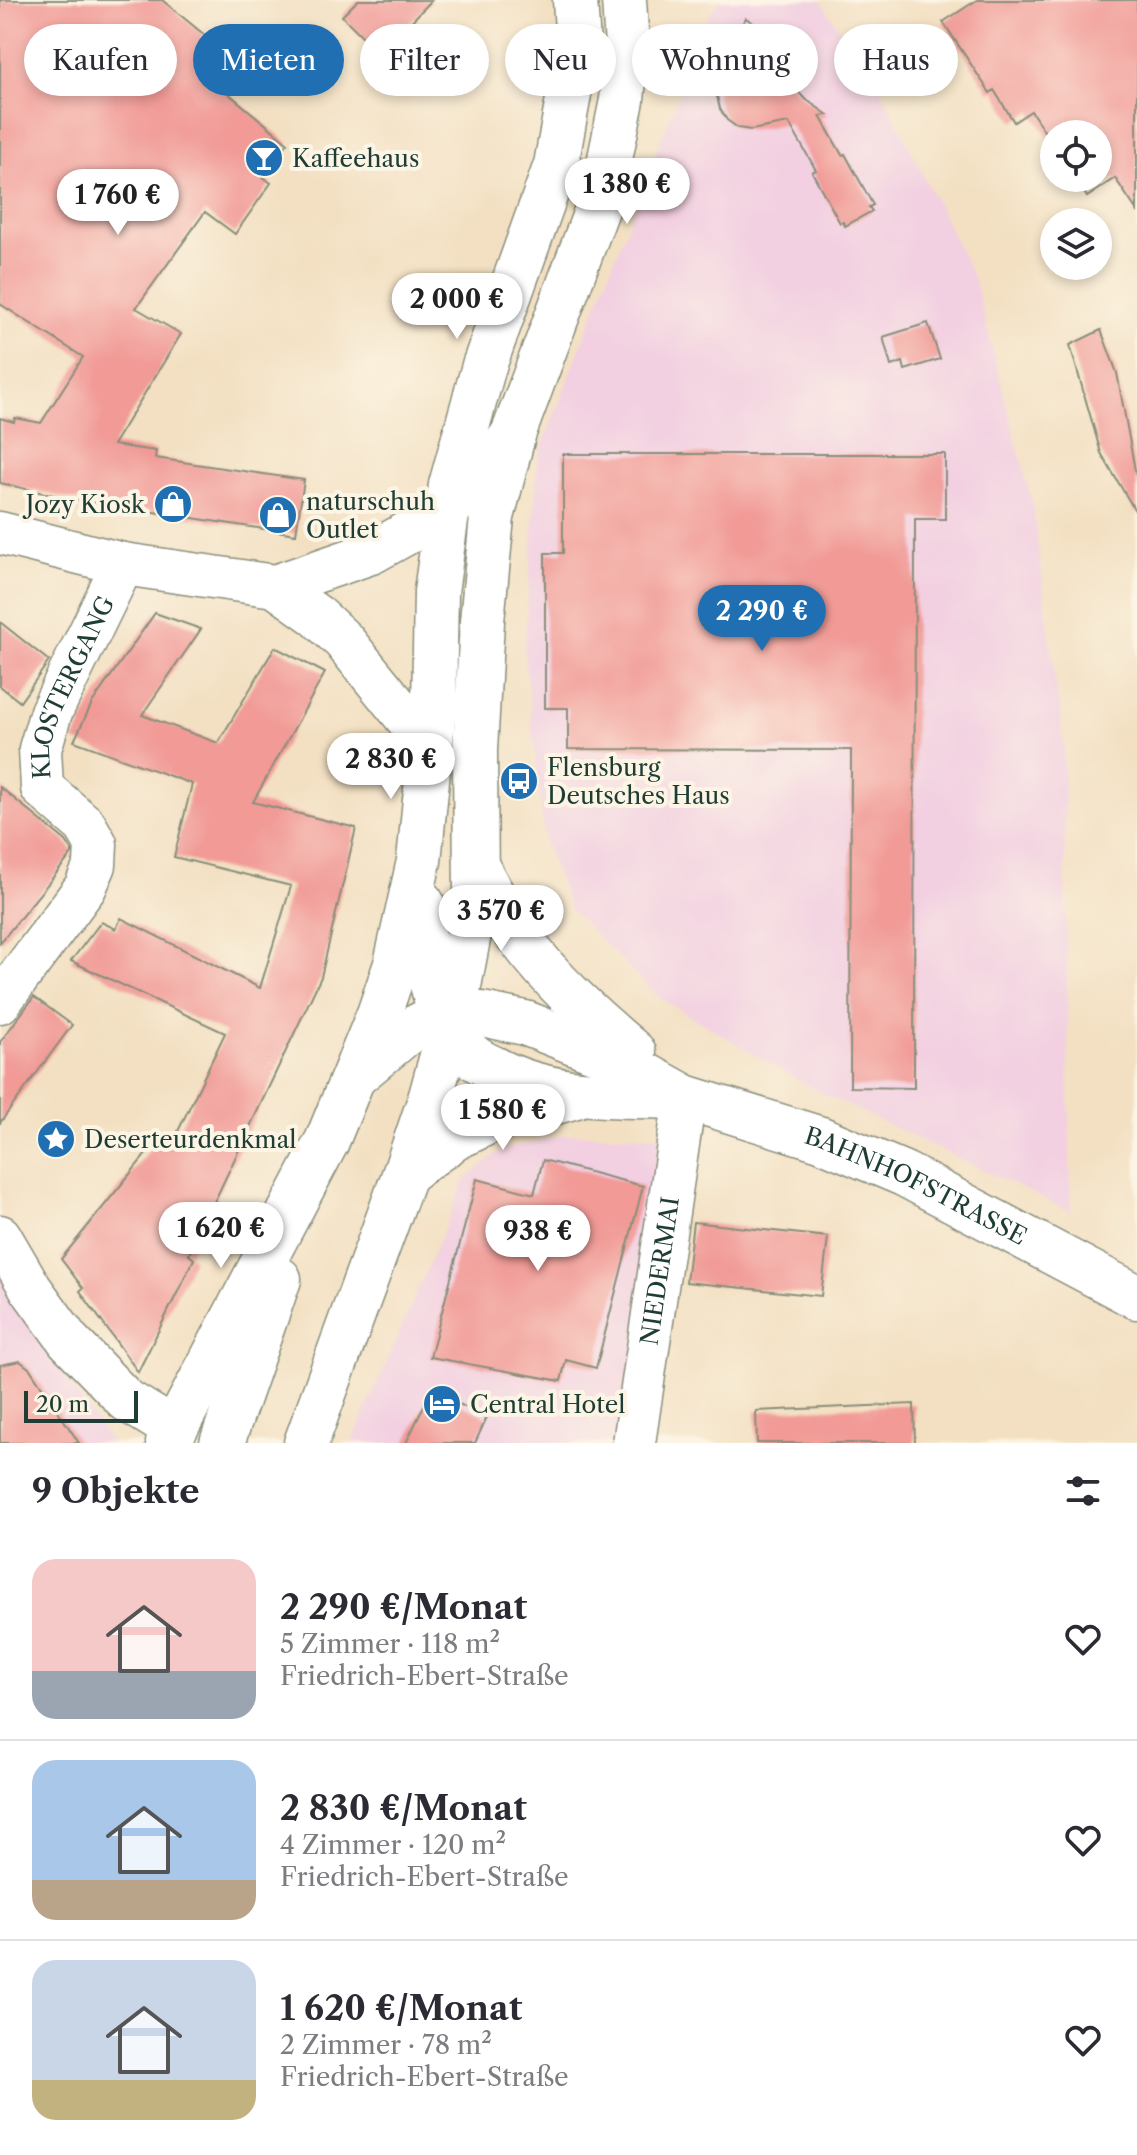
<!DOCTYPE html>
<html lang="de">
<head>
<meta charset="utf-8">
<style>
  :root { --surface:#fff; --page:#f7f7f7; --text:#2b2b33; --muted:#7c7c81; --line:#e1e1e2; --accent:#1f6fb2 }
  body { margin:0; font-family:"Libre Caslon Text",serif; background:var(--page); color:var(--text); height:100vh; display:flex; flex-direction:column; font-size:30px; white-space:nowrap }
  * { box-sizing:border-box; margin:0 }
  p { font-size:26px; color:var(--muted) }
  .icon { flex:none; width:44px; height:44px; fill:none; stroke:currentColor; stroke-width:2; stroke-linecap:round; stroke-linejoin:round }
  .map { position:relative; height:1443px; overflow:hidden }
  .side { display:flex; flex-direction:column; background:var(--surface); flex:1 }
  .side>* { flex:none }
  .banner { position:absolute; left:24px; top:24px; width:1090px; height:72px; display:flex; gap:16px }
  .controls { position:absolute; left:1040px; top:120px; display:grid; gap:16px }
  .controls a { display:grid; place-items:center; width:72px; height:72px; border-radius:50%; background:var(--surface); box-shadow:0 4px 12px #0003; font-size:40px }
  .scale { position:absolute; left:24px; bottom:20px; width:114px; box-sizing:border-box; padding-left:8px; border:4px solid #1f3d34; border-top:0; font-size:22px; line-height:28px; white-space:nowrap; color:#1f3d34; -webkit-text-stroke:6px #fcf5e5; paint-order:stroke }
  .price { position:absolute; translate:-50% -68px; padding:0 18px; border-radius:28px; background:#fff; color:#222; font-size:26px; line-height:52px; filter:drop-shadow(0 2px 4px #0008) }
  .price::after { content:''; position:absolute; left:50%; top:48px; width:24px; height:18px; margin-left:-12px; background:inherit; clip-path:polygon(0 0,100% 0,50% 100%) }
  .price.current { background:var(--accent); color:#fff }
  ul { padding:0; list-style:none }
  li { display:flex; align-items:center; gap:24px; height:200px; padding:0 32px }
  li+li { border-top:2px solid var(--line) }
  li span { display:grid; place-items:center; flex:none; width:224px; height:160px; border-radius:24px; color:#555 }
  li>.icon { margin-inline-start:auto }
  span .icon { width:96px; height:96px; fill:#fffc; stroke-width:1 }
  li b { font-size:34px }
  h2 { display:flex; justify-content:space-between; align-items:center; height:96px; padding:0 32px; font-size:34px }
  .tag { padding:0 28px; border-radius:36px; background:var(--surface); box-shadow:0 4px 12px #0003; font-size:28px; line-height:72px }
  .tag.current { background:var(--accent); color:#fff }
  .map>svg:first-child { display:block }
  .built { fill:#f2cfe1 }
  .building { fill:#f19a96 }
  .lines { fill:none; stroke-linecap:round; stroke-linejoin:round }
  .street-casing { stroke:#898e7b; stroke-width:45 }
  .secondary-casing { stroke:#898e7b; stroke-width:47 }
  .street { stroke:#fff; stroke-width:42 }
  .secondary { stroke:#fff; stroke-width:44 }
  .labels { text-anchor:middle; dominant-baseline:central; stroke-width:8; stroke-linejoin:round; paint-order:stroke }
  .poi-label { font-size:24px; fill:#1f3d34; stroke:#fcf5e5; text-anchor:start }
  .street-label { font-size:24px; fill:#1f3d34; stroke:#fcf5e5 }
</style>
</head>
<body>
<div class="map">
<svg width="1137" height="1443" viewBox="0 0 1137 1443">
  <rect width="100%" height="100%" fill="#fcf5e5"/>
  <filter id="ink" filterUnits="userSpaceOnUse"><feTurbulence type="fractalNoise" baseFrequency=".0125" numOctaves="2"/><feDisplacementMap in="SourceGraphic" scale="16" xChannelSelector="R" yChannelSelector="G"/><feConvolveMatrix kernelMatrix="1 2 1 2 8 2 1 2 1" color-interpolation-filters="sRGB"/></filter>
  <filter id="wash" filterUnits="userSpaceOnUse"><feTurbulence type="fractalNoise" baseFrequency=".006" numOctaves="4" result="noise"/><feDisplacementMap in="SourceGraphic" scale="32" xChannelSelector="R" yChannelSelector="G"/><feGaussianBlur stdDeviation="1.8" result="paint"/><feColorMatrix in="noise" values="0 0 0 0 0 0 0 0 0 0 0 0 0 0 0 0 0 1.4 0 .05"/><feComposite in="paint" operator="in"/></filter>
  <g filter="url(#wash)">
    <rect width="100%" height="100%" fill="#f3e0c2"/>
    <!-- built -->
    <g class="built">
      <path d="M721,0H820L885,97L974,279L1032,501L1063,738L1071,1212L813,1089L658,997L570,909L545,843L524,653L538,457L710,13Z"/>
      <path d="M568,1134L661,1136L622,1443H352L465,1180L501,1150Z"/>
      <path d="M0,1269L42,1343L111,1443H0Z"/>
    </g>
    <g id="blocks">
      <!-- building -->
      <g class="building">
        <path d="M0,0H162L241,65L222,88L288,143L262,176L271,183L235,234L205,212L136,308L181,334L113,445L156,451L155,458L304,480L296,534L70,499L0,483V418L14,422L15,418L41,423L83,357L0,304Z"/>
        <path d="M358,0H432L380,54L342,16Z"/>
        <path d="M977,0H1137V211L1115,178L1087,197L1075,178H1098V134H1054V146L1031,111L1014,122L994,90L990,93L943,22Z"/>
        <path d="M746,18L773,37L764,53L770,62L804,98L828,115L820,116L842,155L845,154L873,205L869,207L872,211L845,226L843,222L840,223L812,172L816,170L789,123L751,130L738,128L727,120L720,109L717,96L721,74L712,67Z"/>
        <path d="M928,323L940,359L905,370L903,362L891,366L883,337Z"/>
        <path d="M1101,330L1117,373L1137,481V514L1101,453L1070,345Z"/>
        <path d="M563,454H945V519H915L914,1088L850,1087L851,750L568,749V708H545V553H563Z"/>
        <path d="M155,613L201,629L142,715L218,743L275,647L325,673L253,802L356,828L321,977L189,1255L194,1259L138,1372L80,1291L83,1288L61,1259L159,1138L172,1144L225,1033L71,961L101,922L116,929L121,918L260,988L291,886L174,857L192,784L74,741L92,703Z"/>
        <path d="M0,622L49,661L20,702L0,686Z"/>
        <path d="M0,787L66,841L72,850V854L0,943Z"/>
        <path d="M34,997L72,1025L0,1123V1042Z"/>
        <path d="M543,1160L643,1186L596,1368L566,1360L561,1381L430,1357L477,1179L534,1194Z"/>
        <path d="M693,1222L828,1237L821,1296L686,1282Z"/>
        <path d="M20,1361L30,1369L79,1443H0V1365Z"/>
        <path d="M431,1391L487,1417L475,1443H406Z"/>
        <path d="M914,1404L915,1443H757L756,1411Z"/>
      </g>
    </g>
  </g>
  <g filter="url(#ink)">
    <use href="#blocks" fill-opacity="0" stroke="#898e7b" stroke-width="2"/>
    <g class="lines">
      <!-- street casing -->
      <g class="street-casing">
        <g id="street">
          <path d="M0,533L123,564L275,586L371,553L447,511L477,484L510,437"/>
          <path d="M275,586L317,616L343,640L430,747"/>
          <path id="s1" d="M0,1002L85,888L95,865L96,844L85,825L42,788L40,749L51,712L123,564"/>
          <path d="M0,1236L31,1289L68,1340L126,1400L175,1430"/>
          <path id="s2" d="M634,1443L685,1097"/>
        </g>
      </g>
      <!-- secondary casing -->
      <g class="secondary-casing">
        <g id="secondary">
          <path d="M477,867C490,891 503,915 519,937C551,981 593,1018 634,1053"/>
          <path d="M422,903C424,953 431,1022 472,1056C478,1061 486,1065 493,1068C550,1099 616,1095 678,1097"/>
          <path id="s3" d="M358,1073L410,1030L443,1013L482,1014L525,1023L617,1059L685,1097L821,1139L904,1174L1137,1297"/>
          <path d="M405,1173L455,1138L488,1122L576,1096"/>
          <path d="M168,1443L327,1141L379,1014L396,964L419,861L434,708L436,592L451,485L484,366L556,165L578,45L575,0"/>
          <path d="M222,1443L279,1279"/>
          <path d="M306,1443L407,1167L431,1096L454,1012L476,897L475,750L482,621L492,517L514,432L603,193L622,100L627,47L624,0"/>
        </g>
      </g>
      <!-- street -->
      <use href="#street" class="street"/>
      <!-- secondary -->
      <use href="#secondary" class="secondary"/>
    </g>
  </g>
  <!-- icons -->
  <defs>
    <g id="bar-disc" transform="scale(2)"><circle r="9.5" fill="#1f6fb2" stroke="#fcf5e5"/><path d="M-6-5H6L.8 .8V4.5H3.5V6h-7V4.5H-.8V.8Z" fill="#fff"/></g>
    <g id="shop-disc" transform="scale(2)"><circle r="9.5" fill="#1f6fb2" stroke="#fcf5e5"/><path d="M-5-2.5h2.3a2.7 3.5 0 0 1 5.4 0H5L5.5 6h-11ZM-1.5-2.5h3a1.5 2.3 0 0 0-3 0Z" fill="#fff"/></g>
    <g id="bus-disc" transform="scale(2)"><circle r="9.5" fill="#1f6fb2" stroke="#fcf5e5"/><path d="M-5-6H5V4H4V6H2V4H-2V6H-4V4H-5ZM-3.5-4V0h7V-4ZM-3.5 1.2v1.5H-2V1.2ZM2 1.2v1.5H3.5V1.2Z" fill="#fff"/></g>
    <g id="sight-disc" transform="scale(2)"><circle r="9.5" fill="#1f6fb2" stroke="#fcf5e5"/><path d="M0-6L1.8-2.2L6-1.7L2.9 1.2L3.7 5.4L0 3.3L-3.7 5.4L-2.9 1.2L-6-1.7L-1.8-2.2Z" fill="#fff"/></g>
    <g id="hotel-disc" transform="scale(2)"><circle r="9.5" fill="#1f6fb2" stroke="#fcf5e5"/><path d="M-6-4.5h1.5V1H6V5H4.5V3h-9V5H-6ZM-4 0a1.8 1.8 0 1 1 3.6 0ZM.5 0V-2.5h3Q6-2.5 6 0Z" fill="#fff"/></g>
  </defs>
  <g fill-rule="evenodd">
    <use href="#bar-disc" x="264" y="158"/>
    <use href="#shop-disc" x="173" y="504"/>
    <use href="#shop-disc" x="278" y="515"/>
    <use href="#bus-disc" x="519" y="781"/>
    <use href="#sight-disc" x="56" y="1139"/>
    <use href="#hotel-disc" x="442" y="1404"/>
  </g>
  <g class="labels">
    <!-- poi labels -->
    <g class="poi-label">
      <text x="292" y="158">Kaffeehaus</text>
      <text x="306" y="501">naturschuh<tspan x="306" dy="28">Outlet</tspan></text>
      <text x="145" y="504" text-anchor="end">Jozy Kiosk</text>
      <text x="547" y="767">Flensburg<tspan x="547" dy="28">Deutsches Haus</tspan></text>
      <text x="84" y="1139">Deserteurdenkmal</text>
      <text x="470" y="1404">Central Hotel</text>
    </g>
    <!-- street labels -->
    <g class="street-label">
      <text stroke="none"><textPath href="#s1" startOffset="374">KLOSTERGANG</textPath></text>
      <text stroke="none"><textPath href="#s3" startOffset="612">BAHNHOFSTRASSE</textPath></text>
      <text stroke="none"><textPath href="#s2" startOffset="174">NIEDERMAI</textPath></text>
    </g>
  </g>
</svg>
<div class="controls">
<a><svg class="icon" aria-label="locate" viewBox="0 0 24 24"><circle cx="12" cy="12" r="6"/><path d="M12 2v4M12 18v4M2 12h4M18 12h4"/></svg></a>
<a><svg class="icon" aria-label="layers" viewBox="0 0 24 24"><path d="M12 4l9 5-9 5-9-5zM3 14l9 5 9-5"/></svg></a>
</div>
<div class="scale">20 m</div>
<b class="price" style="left:627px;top:226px">1 380 €</b>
<b class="price" style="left:118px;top:237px">1 760 €</b>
<b class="price" style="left:457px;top:341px">2 000 €</b>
<b class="price current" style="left:762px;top:653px">2 290 €</b>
<b class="price" style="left:391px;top:801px">2 830 €</b>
<b class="price" style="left:501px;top:953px">3 570 €</b>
<b class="price" style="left:503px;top:1152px">1 580 €</b>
<b class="price" style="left:221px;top:1270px">1 620 €</b>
<b class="price" style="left:538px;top:1273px">938 €</b>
<div class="banner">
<a class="tag">Kaufen</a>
<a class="tag current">Mieten</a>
<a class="tag">Filter</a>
<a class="tag">Neu</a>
<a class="tag">Wohnung</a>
<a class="tag">Haus</a>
</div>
</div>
<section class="side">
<h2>9 Objekte<svg class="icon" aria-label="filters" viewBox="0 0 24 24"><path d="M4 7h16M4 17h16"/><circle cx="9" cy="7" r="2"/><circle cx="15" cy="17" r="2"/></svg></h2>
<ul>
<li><span style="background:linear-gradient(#f6c9c9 70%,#9aa5b1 0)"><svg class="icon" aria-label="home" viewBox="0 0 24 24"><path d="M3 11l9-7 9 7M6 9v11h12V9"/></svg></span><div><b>2 290 €/Monat</b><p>5 Zimmer · 118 m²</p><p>Friedrich-Ebert-Straße</p></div><svg class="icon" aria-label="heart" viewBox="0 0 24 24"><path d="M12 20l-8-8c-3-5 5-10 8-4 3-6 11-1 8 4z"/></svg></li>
<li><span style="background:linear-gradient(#a9c7e8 75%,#b9a48a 0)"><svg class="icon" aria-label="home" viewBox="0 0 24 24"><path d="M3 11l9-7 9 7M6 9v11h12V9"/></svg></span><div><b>2 830 €/Monat</b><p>4 Zimmer · 120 m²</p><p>Friedrich-Ebert-Straße</p></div><svg class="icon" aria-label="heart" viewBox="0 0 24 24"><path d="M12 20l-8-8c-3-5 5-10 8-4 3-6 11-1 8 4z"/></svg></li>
<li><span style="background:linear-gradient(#c9d6e8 75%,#c2b280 0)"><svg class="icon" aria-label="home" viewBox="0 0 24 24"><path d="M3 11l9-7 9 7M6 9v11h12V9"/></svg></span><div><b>1 620 €/Monat</b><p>2 Zimmer · 78 m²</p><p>Friedrich-Ebert-Straße</p></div><svg class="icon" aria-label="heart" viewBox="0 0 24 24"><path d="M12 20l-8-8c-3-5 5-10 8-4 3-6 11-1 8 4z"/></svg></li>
</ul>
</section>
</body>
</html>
